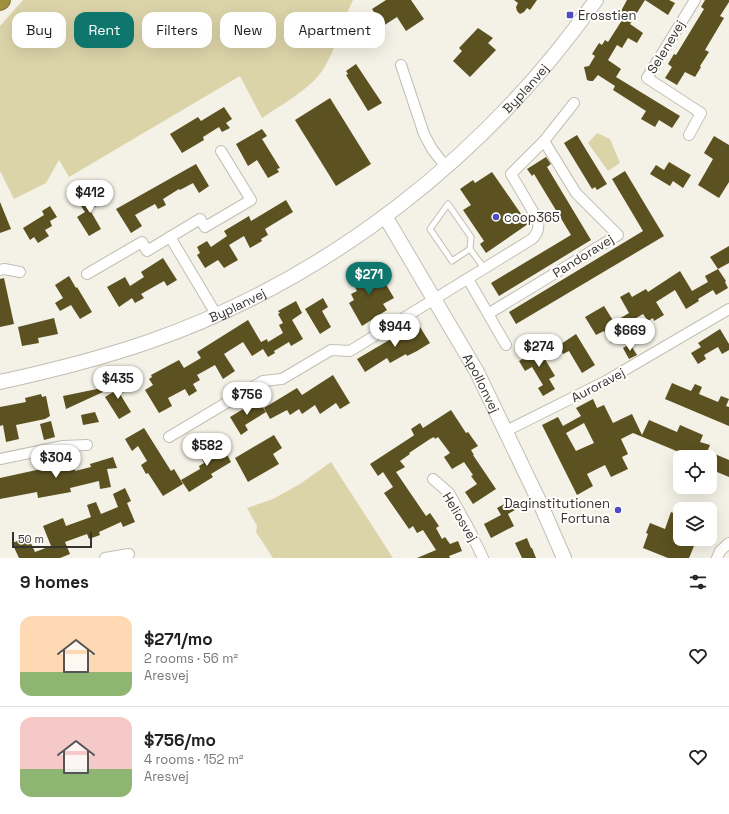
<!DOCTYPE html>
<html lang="en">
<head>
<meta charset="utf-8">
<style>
  :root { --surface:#fff; --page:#f6f6f6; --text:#222; --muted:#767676; --line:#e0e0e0; --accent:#0f766e }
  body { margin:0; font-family:"Space Grotesk",sans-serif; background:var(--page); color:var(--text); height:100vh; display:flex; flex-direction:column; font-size:15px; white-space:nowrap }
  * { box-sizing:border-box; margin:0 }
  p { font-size:13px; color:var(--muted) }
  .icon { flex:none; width:22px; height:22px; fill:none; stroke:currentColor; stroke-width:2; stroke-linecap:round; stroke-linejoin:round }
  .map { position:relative; height:558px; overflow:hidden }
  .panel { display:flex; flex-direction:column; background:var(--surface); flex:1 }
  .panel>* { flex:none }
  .hud { position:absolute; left:12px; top:12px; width:400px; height:36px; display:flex; gap:8px }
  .fabs { position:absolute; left:673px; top:450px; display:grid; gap:8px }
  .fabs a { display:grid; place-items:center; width:44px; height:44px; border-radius:8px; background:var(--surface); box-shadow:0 4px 16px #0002; font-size:20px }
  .scale { position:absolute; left:12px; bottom:10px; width:80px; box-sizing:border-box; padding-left:4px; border:2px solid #34332f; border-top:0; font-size:11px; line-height:14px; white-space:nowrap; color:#34332f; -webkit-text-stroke:3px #fffefc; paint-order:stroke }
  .price { position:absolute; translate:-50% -34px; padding:0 9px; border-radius:14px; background:#fff; color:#222; font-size:13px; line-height:26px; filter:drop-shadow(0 1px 2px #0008) }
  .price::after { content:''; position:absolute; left:50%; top:24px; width:12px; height:9px; margin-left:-6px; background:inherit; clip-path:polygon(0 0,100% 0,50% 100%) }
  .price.selected { background:var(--accent); color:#fff }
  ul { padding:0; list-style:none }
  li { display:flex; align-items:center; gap:12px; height:100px; padding:0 20px }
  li+li { border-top:1px solid var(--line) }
  li span { display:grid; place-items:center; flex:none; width:112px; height:80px; border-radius:12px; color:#555 }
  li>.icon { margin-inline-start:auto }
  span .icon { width:48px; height:48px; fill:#fffc; stroke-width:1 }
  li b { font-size:17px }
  h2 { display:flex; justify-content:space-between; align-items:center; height:48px; padding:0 20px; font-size:17px }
  .pill { padding:0 14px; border-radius:12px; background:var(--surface); box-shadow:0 4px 16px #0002; font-size:14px; line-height:36px }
  .pill.selected { background:var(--accent); color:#fff }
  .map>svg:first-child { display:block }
  .green { fill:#dcd4a9 }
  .building { fill:#5b5121; fill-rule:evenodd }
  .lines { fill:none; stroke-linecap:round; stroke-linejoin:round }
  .lane-casing { stroke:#c1bfb4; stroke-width:7 }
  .street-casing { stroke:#c1bfb4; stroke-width:12 }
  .secondary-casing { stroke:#c1bfb4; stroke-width:16 }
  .highway-casing { stroke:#7b6f37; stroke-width:20 }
  .lane { stroke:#fff; stroke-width:5 }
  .street { stroke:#fff; stroke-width:10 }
  .secondary { stroke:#fff; stroke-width:14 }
  .highway { stroke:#a1903b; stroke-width:18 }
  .poi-dot { fill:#4e4dc3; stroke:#fffefc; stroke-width:1.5 }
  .labels { text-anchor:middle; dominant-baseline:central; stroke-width:4; stroke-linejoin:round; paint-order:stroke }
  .poi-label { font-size:13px; fill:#34332f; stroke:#fffefc; text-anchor:start }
  .street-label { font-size:13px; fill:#34332f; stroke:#fffefc }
</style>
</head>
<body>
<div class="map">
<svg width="729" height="558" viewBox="0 0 729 558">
  <rect width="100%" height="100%" fill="#f4f1e6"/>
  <!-- green -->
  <g class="green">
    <path d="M23,0H353C342,22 337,47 324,68C312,88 281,105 262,118L240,76L69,177L59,160L46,183L14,199L0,171V26Z"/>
    <path d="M597,133L610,139L620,163L608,171L588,143Z"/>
    <path d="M331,462L393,558H273L256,532L257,526L247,508L273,499L300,484Z"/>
  </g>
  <!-- building -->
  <g class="building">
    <path d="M386,0H411L424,19L406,31L397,17L383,26L372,9Z"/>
    <path d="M514,0H537L530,10L527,8L524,12L520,14L517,11L516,7L518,3Z"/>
    <path d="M627,0H669L675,3L668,15L645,0L630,24L643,33L637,43L628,38L622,48L617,45L608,60L621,69L616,77L680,116L672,128L659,120L655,127L641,119L646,111L613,90L615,86L598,75L593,81H590L587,80L584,67L589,66L595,56L592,54L599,43L602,45L605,40L608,42L626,14L621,11Z"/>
    <path d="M705,0H729V2L720,16L724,18L705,50L709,52L700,66L701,67L695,77L685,72L677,85L665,78L672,67L668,64L674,54L676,55L704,9L701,7Z"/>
    <path d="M478,28L493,38L488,43L496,50L470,77L453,61L462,51L459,48Z"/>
    <path d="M356,64L382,103L368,111L346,75L348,74L346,71Z"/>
    <path d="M330,98L371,164L336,186L295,120Z"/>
    <path d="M224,107L232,119L226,123L230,128L222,132L219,127L203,137L204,140L182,153L170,134L198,117L201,121Z"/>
    <path d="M262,129L267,136L262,139L280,168L277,169L279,172L268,178L257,160L248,166L236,144Z"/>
    <path d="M577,135L607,184L597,190L595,187L592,189L564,143Z"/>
    <path d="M714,136L729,145V182L719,198L698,185L713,159L704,153Z"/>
    <path d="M546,157L551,164L547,167L591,240L499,296L491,283L571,235L534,174L532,176L527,169Z"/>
    <path d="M669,162L691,175L683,188L673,181L670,186L650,174L656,165L664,170Z"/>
    <path d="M196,164L209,186L199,193L193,183L180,190L179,189L163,199L166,205L158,209L155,204L135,215L142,226L131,233L116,209Z"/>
    <path d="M625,171L664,236L516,324L509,312L643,231L612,179Z"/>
    <path d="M492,172L528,224L486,253L480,244L484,241L463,210L471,205L460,189L473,180L475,183Z"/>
    <path d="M87,194L91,201L102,194L106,200L90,210L101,229L89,236L77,217L85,212L81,206L83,205L79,199Z"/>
    <path d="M286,200L293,212L265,229L268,235L261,239L262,241L250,248L244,236L229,245L238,260L224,268L218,260L205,268L197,255L200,253L197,247L207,241L211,247L227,236L224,231L249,216L251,221Z"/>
    <path d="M0,202L11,229L0,233Z"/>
    <path d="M50,206L57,217L50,221L52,226L45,230L49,236L38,243L34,237L30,240L23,228L44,215L42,211Z"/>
    <path d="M729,246V263L718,269L726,281L725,282L728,288L716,295L713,290L698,299L699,301L686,309L675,290L656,302L664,315L654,321L653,318L648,321L643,314L618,329L622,337L611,343L604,331L596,335L585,317L604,306L614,322L629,313L620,297L629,292L632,297L646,289L648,292L680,271L692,291L708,282L705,276L718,269L710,257Z"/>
    <path d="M163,258L177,280L167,286L164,281L141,294L144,298L135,303L132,298L119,307L107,287L125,277L130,286L144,277L141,272Z"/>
    <path d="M361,267L369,280L380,274L394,298L383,304L387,310L362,326L349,303L354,300L351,294L357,291L348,274Z"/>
    <path d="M69,276L76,288L77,287L92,312L80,319L71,305L60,311L55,303L63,298L55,285Z"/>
    <path d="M4,278L14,324L0,327V279Z"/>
    <path d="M323,298L328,307L322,311L331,327L320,334L305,309Z"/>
    <path d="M296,301L302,313L292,320L303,339L291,346L289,342L274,351L275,353L268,357L263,349L252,356L243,342L224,354L235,371L223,379L215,365L197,375L200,380L193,384L197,391L189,396L185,389L168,398L172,406L159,413L145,390L153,385L149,379L152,377L151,375L179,360L184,368L201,358L197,352L248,320L261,342L267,339L268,342L283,333L279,325L283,323L278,314L280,313L278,311Z"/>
    <path d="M54,318L58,334L38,338L39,343L22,346L18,327Z"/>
    <path d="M413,326L415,330L420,327L430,343L417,351L407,356L406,354L390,363L387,358L365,372L357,359Z"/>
    <path d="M720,329L729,344V350L722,354L718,347L704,355L706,359L698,364L691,353L701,347L698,343Z"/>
    <path d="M576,334L595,365L582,373L569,351L563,354L558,346Z"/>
    <path d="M536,344L555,376L549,379L555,389L543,396L538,388L543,385L532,367L525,371L519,361L526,357L523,352Z"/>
    <path d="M630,344L637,355L629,359L623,348Z"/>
    <path d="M333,375L350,403L340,409L336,403L320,414L315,405L302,414L299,409L290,415L287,410L270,419L264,408L297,388L302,395Z"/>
    <path d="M118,379L126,391L120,394L131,412L119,419L105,397L115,391L111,384Z"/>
    <path d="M672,383L691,391L695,384L702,387L699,394L718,402L721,396L729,399L726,406L729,407V426L665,399Z"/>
    <path d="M102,388L103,392L66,409L63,396Z"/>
    <path d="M41,394L42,397L46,396L50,416L45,419L16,425L19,439L6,442L3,425L0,426V407L26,402L25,398Z"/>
    <path d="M593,399L597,408L604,405L613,423L632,414L642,435L649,420L677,432L680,425L703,435L700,442L710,445L705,457H691L633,433L621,439L628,454L622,457L628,469L611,477L605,465L587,474L593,486L577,495L542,425L558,417L563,426L581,416L576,408ZM584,423L594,443L576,451L566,433Z"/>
    <path d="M258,400L266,412L245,425L248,430L241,435L230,417Z"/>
    <path d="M451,410L466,433L468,432L478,446L471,450L474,455H473L496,489L473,504L465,492L477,484L471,476L473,475L464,462L452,469L444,457L450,453L438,437L435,439L434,437L430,439L409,453L410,454L400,461L405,467L396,472L426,516L430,513L439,526L436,528L442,539L445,537L450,544L458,541L462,551L449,556L450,558H417L436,550L423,530L417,533L413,526L409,529L384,493L393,487L383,472L378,476L370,464L413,436L414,435L411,429L420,423L423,428Z"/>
    <path d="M95,412L99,422L83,425L81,415Z"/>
    <path d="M51,421L55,437L44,440L40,424Z"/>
    <path d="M144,428L171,471L174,469L183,484L163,496L148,473L146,474L141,465L147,461L138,446L132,451L125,439Z"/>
    <path d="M274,435L282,448L273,454L279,464L248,482L235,458Z"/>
    <path d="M221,443L231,462L211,474L213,477L189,492L181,480L200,469L199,466L204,463L200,456Z"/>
    <path d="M710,452L729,460V477L710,469Z"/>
    <path d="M113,457L117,468L107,469L111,487L100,489L99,481L70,488L71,492L38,498L37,492L0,499V478L41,469L40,466L72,460L75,471L91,467L90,464Z"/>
    <path d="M125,488L131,501L127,503L135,522L123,527L121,522L99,532L100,535L89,539L87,534L65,542L70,554L60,558H19L12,543L28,537L35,552L51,546L43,526L63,518L66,526L91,517L87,505L96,502L101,514L118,507L113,494Z"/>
    <path d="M510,501L515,510L508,514L514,526L491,538L484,524L501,515L497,508Z"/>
    <path d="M671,512L680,516V539L686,540L685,542L694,546L689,558H668L643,548L648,534L646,533L650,523L665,529Z"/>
    <path d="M527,538L531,548H532L536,558H522L515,543Z"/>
  </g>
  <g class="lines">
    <!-- lane casing -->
    <g class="lane-casing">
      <path id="lane" d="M470,249L471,237L448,204L430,229L452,261L470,249L484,268"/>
    </g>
    <!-- street casing -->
    <g class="street-casing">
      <g id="street">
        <path d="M401,65L424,134L432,149L446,167"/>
        <path d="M689,135L701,113L647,78L695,0"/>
        <path d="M170,237L216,314"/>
        <path d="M0,270L4,269L20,272"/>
        <path d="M87,274L142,242L147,251L200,219L205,227L251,200L221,151"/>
        <path d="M468,279L506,345"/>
        <path d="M488,314L618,235L576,193L544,141"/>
        <path d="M506,431L606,381L729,309"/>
        <path d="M169,437L263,381L282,379L331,350L350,351L532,239C538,233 539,228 538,220L511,174L544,141L574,103"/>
        <path d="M0,459L63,446L87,445"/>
        <path d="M433,479L449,493L469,529L483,558"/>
        <path d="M105,558L129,554"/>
        <path d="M717,558L720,551L729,543"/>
      </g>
    </g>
    <!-- secondary casing -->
    <g class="secondary-casing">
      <g id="secondary">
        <path id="s1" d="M385,216L477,372L540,503L564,558"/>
        <path id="s2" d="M0,382C50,371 99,359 148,342C328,280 487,155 596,0"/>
      </g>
    </g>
    <!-- highway casing -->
    <g class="highway-casing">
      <path id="highway" d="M0,1L1,0"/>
    </g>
    <!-- lane -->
    <use href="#lane" class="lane"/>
    <!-- street -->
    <use href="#street" class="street"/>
    <!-- secondary -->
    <use href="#secondary" class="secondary"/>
    <!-- highway -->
    <use href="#highway" class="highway"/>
  </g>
  <!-- markers -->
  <g class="poi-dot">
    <rect x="566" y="11" width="8" height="8" rx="2"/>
    <circle cx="496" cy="217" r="4"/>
    <circle cx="618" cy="510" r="4"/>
  </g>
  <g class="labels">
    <!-- poi labels -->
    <g class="poi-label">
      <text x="578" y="15">Erosstien</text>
      <text x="504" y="217">coop365</text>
      <text x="610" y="503" text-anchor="end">Daginstitutionen<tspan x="610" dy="15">Fortuna</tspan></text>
    </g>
    <!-- street labels -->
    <g class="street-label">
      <text transform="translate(666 47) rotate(-59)">Selenevej</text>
      <text stroke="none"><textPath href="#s2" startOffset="613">Byplanvej</textPath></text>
      <text transform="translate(583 256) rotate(-32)">Pandoravej</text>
      <text stroke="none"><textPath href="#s2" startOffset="250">Byplanvej</textPath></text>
      <text stroke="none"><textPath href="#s1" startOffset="193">Apollonvej</textPath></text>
      <text transform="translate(598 385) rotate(-28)">Auroravej</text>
      <text transform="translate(460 517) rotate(59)">Heliosvej</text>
    </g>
  </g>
</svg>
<div class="fabs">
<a><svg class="icon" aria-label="locate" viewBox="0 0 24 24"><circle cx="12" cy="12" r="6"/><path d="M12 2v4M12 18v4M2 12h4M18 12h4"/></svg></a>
<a><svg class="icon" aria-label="layers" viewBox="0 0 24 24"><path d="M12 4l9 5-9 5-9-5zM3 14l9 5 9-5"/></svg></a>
</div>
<div class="scale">50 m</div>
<b class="price" style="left:90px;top:214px">$412</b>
<b class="price selected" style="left:369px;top:296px">$271</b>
<b class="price" style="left:395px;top:348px">$944</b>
<b class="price" style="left:630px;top:352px">$669</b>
<b class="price" style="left:539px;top:368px">$274</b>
<b class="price" style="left:118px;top:400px">$435</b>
<b class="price" style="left:247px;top:416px">$756</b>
<b class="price" style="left:207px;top:467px">$582</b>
<b class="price" style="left:56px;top:479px">$304</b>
<div class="hud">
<a class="pill">Buy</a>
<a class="pill selected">Rent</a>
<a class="pill">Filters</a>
<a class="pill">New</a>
<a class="pill">Apartment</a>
</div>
</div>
<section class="panel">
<h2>9 homes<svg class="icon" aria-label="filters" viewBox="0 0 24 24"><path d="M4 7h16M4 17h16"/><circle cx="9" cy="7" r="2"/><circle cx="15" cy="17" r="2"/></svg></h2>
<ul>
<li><span style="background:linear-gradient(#ffd9b3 70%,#8fb573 0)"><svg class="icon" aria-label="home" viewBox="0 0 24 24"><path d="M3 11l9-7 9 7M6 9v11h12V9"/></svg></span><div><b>$271/mo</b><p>2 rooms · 56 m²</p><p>Aresvej</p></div><svg class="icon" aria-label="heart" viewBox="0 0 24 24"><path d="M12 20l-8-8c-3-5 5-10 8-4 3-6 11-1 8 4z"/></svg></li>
<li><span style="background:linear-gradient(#f6c9c9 65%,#8fb573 0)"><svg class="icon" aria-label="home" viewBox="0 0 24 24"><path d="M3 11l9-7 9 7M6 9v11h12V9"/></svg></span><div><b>$756/mo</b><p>4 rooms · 152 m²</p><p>Aresvej</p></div><svg class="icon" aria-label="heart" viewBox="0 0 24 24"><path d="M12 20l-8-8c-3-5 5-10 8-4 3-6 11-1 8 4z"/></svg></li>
</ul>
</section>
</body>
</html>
